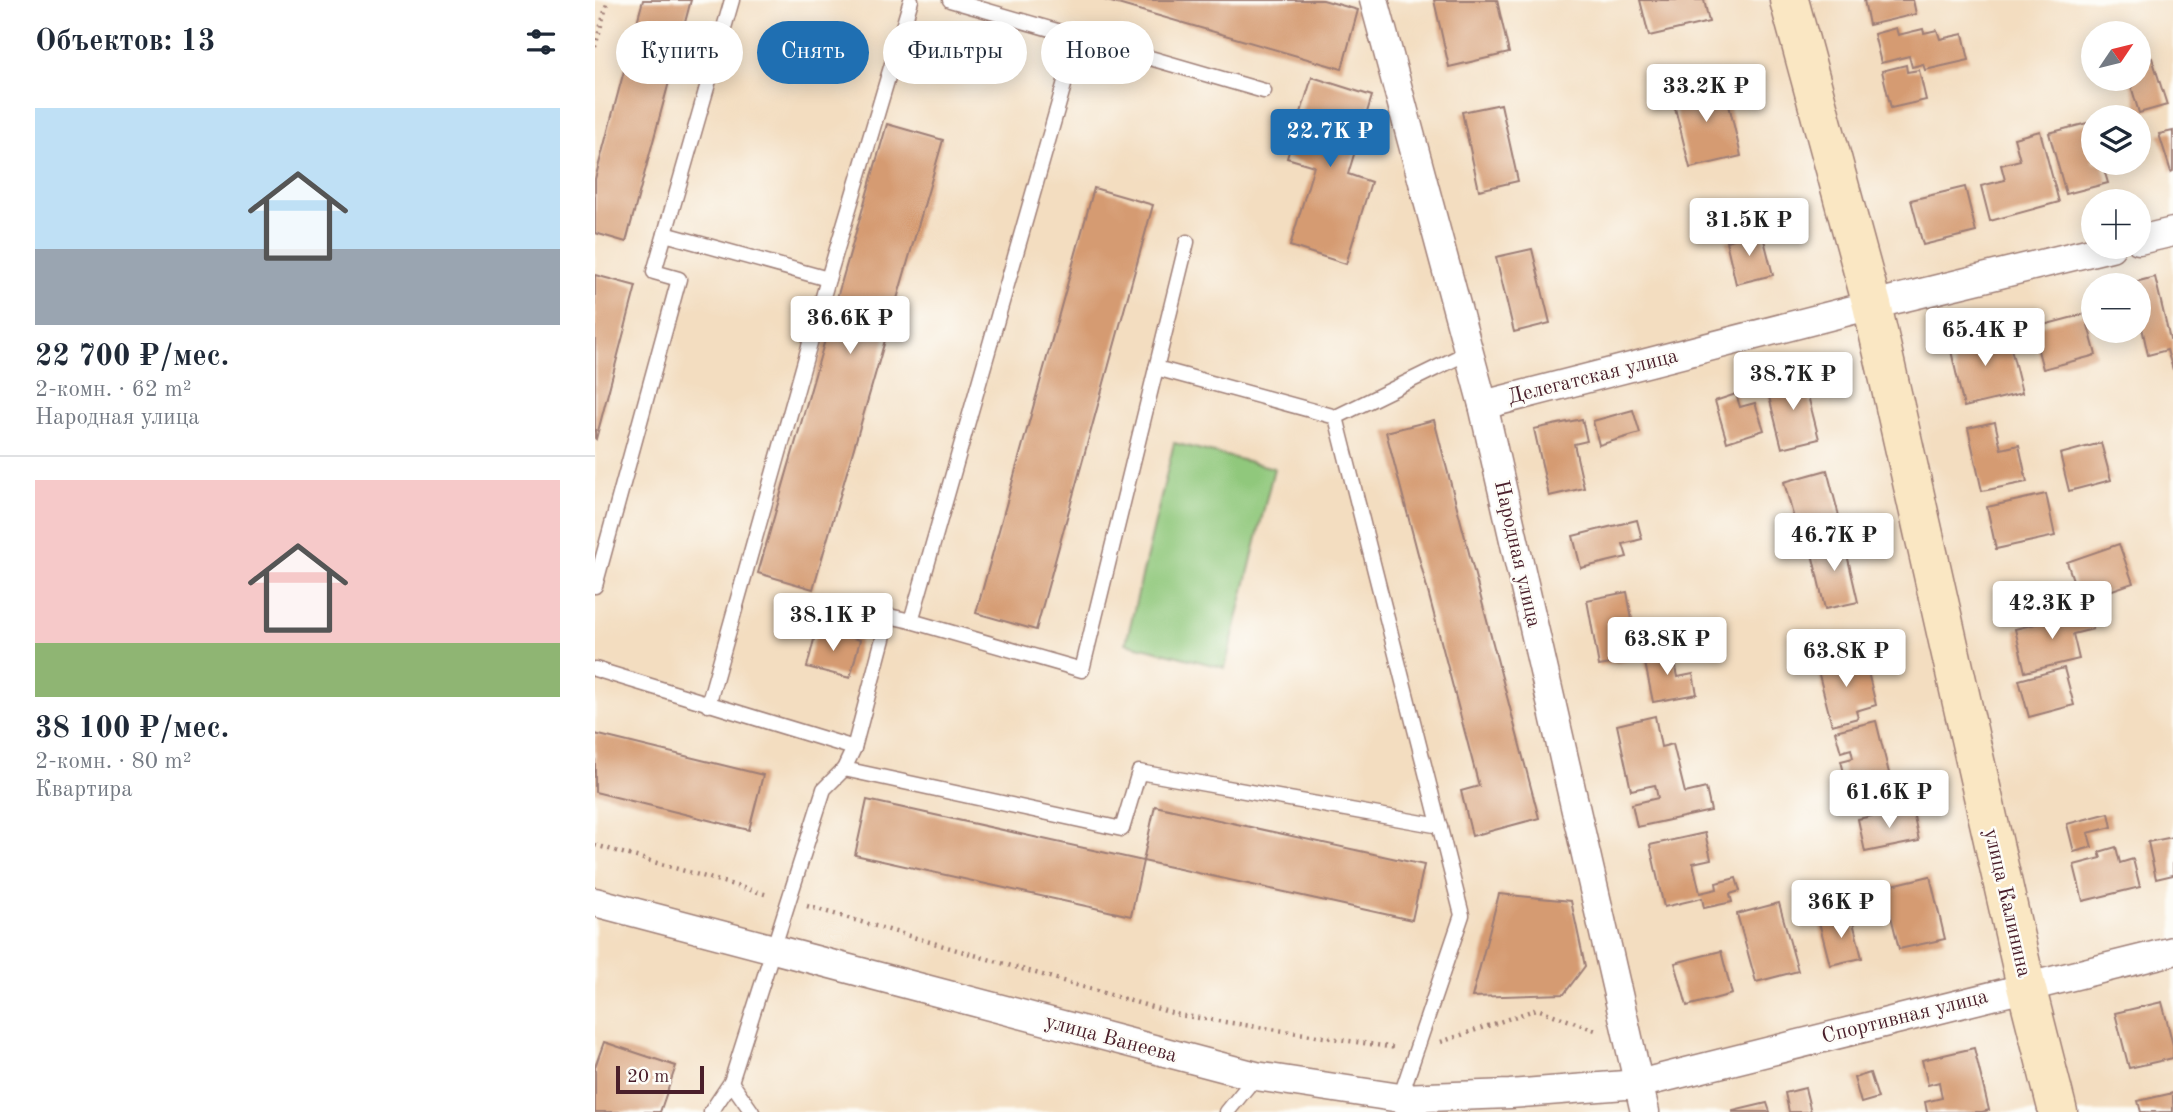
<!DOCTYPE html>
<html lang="ru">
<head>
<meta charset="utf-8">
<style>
  :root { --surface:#fff; --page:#f2f2f3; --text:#1f2937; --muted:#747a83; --line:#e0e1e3; --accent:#1f6fb2 }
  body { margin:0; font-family:"Old Standard TT",serif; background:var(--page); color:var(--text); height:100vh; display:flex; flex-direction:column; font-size:26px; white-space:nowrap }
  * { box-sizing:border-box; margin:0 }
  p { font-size:23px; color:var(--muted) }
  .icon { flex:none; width:38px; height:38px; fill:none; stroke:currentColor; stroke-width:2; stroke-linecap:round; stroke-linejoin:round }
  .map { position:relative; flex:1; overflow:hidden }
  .sheet { display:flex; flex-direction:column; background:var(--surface); width:595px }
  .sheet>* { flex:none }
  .hud { position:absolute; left:21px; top:21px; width:665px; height:63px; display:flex; gap:14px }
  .needle { width:46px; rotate:55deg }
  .fabs { position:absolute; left:1486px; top:21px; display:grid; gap:14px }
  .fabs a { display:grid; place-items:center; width:70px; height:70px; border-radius:50%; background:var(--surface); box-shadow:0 4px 18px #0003; font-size:35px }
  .scale { position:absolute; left:21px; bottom:18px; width:88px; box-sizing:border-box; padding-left:7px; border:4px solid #4a1f2b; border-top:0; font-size:19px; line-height:24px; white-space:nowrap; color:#4a1f2b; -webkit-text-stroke:5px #fdfcf7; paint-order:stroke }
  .price { position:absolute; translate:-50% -60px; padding:0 16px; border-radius:7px; background:#fff; color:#222; font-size:23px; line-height:46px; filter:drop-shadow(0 2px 4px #0008) }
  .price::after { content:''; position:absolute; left:50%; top:42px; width:21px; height:16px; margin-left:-10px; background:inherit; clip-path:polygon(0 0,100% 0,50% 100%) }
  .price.selected { background:var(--accent); color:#fff }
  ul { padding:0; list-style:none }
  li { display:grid; align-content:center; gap:14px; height:371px; padding:0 35px }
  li+li { border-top:2px solid var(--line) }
  li span { display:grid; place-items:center; height:217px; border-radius:0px; color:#555 }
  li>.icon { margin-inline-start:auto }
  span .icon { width:126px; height:126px; fill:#fffc; stroke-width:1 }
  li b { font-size:30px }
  h2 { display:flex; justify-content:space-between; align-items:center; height:84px; padding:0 35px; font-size:30px }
  .pill { padding:0 24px; border-radius:32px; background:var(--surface); box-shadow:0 4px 18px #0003; font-size:24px; line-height:63px }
  .pill.selected { background:var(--accent); color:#fff }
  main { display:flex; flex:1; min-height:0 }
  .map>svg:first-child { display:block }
  .green { fill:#90c87c; stroke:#6d7454; stroke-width:2 }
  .building { fill:#d59b72 }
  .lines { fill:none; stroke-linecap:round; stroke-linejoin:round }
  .lane-casing { stroke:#9e7e76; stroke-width:17 }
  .street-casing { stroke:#9e7e76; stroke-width:31 }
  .secondary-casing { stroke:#9e7e76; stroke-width:41 }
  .path { stroke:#9e7e76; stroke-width:4.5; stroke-dasharray:2 5; stroke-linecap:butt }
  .lane { stroke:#fff; stroke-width:14 }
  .street { stroke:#fff; stroke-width:28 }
  .secondary { stroke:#fae7c3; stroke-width:38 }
  .labels { text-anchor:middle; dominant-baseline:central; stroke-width:5; stroke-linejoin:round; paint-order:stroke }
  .street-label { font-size:21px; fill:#4a1f2b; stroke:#fdfcf7 }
</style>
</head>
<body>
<main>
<section class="sheet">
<h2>Объектов: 13<svg class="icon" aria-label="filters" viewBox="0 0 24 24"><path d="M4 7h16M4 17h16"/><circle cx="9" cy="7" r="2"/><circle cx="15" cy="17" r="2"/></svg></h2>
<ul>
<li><span style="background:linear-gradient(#bfe0f5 65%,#9aa5b1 0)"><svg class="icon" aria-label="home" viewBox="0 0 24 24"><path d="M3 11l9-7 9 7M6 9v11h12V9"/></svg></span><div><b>22 700 ₽/мес.</b><p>2-комн. · 62 m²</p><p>Народная улица</p></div></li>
<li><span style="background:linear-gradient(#f6c9c9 75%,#8fb573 0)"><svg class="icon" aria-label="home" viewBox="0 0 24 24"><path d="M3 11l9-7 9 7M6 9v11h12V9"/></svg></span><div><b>38 100 ₽/мес.</b><p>2-комн. · 80 m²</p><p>Квартира</p></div></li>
</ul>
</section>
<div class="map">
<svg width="1578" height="1112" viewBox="0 0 1578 1112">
  <rect width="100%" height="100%" fill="#fdfcf7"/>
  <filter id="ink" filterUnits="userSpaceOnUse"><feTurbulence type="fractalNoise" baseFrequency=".0143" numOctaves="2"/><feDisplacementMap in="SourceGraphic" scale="14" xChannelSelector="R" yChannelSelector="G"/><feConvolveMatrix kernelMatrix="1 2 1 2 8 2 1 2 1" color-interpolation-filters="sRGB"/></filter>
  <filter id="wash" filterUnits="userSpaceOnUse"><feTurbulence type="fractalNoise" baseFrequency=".00686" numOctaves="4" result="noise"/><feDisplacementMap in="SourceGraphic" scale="28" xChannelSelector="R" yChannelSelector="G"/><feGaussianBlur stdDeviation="1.57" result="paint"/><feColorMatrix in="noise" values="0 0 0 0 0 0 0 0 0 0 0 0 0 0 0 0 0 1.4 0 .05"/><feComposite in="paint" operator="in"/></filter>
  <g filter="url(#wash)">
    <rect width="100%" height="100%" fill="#f3ddc0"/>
    <!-- green -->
    <path class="green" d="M579,443L679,468L630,668L531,643Z"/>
    <g id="blocks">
      <!-- building -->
      <g class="building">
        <path d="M48,0H96L31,242L0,233V179Z"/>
        <path d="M509,0H728L763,10L747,69Z"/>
        <path d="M839,0H902L914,53L854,67Z"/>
        <path d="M1045,0H1109L1114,22L1054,36Z"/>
        <path d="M1269,0H1318L1321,14L1274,25Z"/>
        <path d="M1301,28L1303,35L1328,29L1329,33L1342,30L1345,39L1368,34L1374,60L1330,70L1328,64L1317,67L1314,56L1286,63L1279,34Z"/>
        <path d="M1557,58L1572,105L1544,113L1534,79H1544V62Z"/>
        <path d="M1311,65L1312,72L1324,70L1331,100L1296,108L1287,71Z"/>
        <path d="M717,77L777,96L753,174L776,182L751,264L695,246L719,166L692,158Z"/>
        <path d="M1128,79L1146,156L1095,168L1076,92Z"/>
        <path d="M906,104L923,181L884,190L867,112Z"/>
        <path d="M1496,122L1498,130V163H1507L1513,183L1471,194L1454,133Z"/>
        <path d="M292,124L348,140L218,589L163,573Z"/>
        <path d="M1445,131L1464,202L1395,221L1386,186L1410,180L1406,165L1425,160L1419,138Z"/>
        <path d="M1578,131V171L1576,172L1564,134Z"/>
        <path d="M1370,187L1381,232L1328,245L1316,200Z"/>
        <path d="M499,188L558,205L441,630L381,613Z"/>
        <path d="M1167,232L1178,275L1141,284L1131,241Z"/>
        <path d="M937,249L955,323L919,332L901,257Z"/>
        <path d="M0,275L41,286L1,439L0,438Z"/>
        <path d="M1560,277L1575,340H1578V370L1572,350L1553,355L1544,314V285H1537L1536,283Z"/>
        <path d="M1490,314L1501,355L1448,369L1437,328Z"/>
        <path d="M1411,328L1427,393L1369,407L1354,342Z"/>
        <path d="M1208,376L1224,439L1187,448L1171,385Z"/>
        <path d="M1141,394L1145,407L1160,403L1169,430L1132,442L1120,401Z"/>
        <path d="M1038,410L1045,433L1004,445L998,421Z"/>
        <path d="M987,419L992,441L979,444L989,488L954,496L939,429Z"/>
        <path d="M839,420L944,818L877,836L866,791L884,786L791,432Z"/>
        <path d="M1400,422L1406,449L1424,445L1432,482L1387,491L1373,428Z"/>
        <path d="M1506,443L1516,480L1474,491L1465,454Z"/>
        <path d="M1232,470L1244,516L1228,520L1231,534L1205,541L1189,482Z"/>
        <path d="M1451,494L1460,536L1401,549L1392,507Z"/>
        <path d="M1042,520L1047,539L1028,544L1032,557L986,568L978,536Z"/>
        <path d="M1248,537L1263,602L1230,609L1215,545Z"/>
        <path d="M1524,544L1538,583L1485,601L1472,562Z"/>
        <path d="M1032,592L1044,659L1004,666L992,600Z"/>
        <path d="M1494,611L1498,629L1478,634L1484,659L1430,672L1420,629Z"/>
        <path d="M222,628L265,640L255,678L212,667Z"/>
        <path d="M1077,647L1083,677L1098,674L1102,694L1058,702L1048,653Z"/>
        <path d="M1269,656L1281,705L1261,711L1263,718L1237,725L1222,667Z"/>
        <path d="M1469,668L1479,705L1434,717L1424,680Z"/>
        <path d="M1060,716L1066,747L1078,744L1090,793L1111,788L1116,811L1042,827L1037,804L1063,798L1060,785L1036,790L1022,725Z"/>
        <path d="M1281,721L1297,785L1255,796L1246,761L1258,758L1256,749L1246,752L1240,731Z"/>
        <path d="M0,734L168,775L154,830L0,792Z"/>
        <path d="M272,800L548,861L536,916L260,855Z"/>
        <path d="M560,806L829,865L817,920L548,861Z"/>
        <path d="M1317,807L1324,841L1270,852L1263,819Z"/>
        <path d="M1514,813L1517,827L1493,833L1497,847L1479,852L1472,824Z"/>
        <path d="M1110,833L1116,859L1098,863L1105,893L1122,889L1121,883L1141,878L1145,891L1135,894L1137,902L1109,908L1107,898L1069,907L1055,845Z"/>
        <path d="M1578,837V875L1561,879L1553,842Z"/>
        <path d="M1521,847L1525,863L1538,859L1545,887L1488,901L1479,865L1506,858L1504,852Z"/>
        <path d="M1335,876L1350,939L1304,949L1289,887Z"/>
        <path d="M904,894L976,901L990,966L969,994L877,997Z"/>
        <path d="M1184,903L1203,971L1161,982L1142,914Z"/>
        <path d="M1256,914L1267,958L1235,965L1224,922Z"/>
        <path d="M1126,951L1137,994L1092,1006L1080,963Z"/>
        <path d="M1567,1002L1578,1045V1058L1534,1068L1520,1013Z"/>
        <path d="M9,1042L81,1066L65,1112H0V1067Z"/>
        <path d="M1379,1048L1394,1110L1387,1112H1332L1330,1102L1347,1098L1344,1082L1333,1085L1327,1060Z"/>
        <path d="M1275,1073L1283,1098L1266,1103L1259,1078Z"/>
        <path d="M1210,1088L1216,1112H1194L1190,1093Z"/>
        <path d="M1578,1093V1112H1546L1543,1101Z"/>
        <path d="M1172,1103L1175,1112H1138V1111Z"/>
      </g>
    </g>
  </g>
  <g filter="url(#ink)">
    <use href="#blocks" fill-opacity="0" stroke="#9e7e76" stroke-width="2"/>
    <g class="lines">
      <!-- lane casing -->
      <g class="lane-casing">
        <g id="lane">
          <path d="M355,0L669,91"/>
          <path d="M70,234L233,279"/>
          <path d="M561,368L741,417L874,352"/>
          <path d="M741,417L867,915L805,1098L809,1112"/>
          <path d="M0,586L84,279L59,272L137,0"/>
          <path d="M316,621L487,670L592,242"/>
          <path d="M0,669L259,748"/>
          <path d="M113,705L233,279L316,0"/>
          <path d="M249,769L527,829L544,772L845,826"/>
          <path d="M136,1082L157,1112"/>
          <path d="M116,1112L136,1082L229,789L249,769L259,748L294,616L316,621L483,36"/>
          <path d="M632,1112L661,1076"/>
        </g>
      </g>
      <!-- street casing -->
      <g class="street-casing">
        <g id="street">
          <path d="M779,0L888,405L1050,1112"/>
          <path d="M1544,240L1578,232"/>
          <path d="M888,405L1277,305L1516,247"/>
          <path d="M0,902L661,1076L805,1098L915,1094L1043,1084L1578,951"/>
        </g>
      </g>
      <!-- secondary casing -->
      <g class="secondary-casing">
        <path id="secondary" d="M1194,0L1277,305L1431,986L1463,1112"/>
      </g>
      <!-- path -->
      <g class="path">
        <path d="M0,47L13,0"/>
        <path d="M0,845L173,895"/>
        <path d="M212,906L584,1015L801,1048"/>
        <path d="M846,1042L942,1009L1003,1031"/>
      </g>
      <!-- lane -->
      <use href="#lane" class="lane"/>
      <!-- street -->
      <use href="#street" class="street"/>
      <!-- secondary -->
      <use href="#secondary" class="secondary"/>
    </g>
  </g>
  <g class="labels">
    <!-- street labels -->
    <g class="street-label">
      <text transform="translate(998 377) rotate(-14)">Делегатская улица</text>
      <text transform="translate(922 554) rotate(77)">Народная улица</text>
      <text transform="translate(1412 903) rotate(77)">улица Калинина</text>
      <text transform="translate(1310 1017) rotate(-14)">Спортивная улица</text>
      <text transform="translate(516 1039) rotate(15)">улица Ванеева</text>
    </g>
  </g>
</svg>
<div class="fabs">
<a><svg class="needle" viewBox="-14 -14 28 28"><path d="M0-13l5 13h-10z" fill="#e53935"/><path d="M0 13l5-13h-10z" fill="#747a83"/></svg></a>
<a><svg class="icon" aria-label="layers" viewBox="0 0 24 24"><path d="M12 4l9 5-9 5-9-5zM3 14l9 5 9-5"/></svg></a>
<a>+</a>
<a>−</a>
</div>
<div class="scale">20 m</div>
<b class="price" style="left:1111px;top:124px">33.2K ₽</b>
<b class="price selected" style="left:735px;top:169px">22.7K ₽</b>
<b class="price" style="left:1154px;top:258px">31.5K ₽</b>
<b class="price" style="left:255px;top:356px">36.6K ₽</b>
<b class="price" style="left:1390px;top:368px">65.4K ₽</b>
<b class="price" style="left:1198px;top:412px">38.7K ₽</b>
<b class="price" style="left:1239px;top:573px">46.7K ₽</b>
<b class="price" style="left:1457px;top:641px">42.3K ₽</b>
<b class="price" style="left:238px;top:653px">38.1K ₽</b>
<b class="price" style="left:1072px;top:677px">63.8K ₽</b>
<b class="price" style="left:1251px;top:689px">63.8K ₽</b>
<b class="price" style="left:1294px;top:830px">61.6K ₽</b>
<b class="price" style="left:1246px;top:940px">36K ₽</b>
<div class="hud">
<a class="pill">Купить</a>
<a class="pill selected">Снять</a>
<a class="pill">Фильтры</a>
<a class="pill">Новое</a>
</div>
</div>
</main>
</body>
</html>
